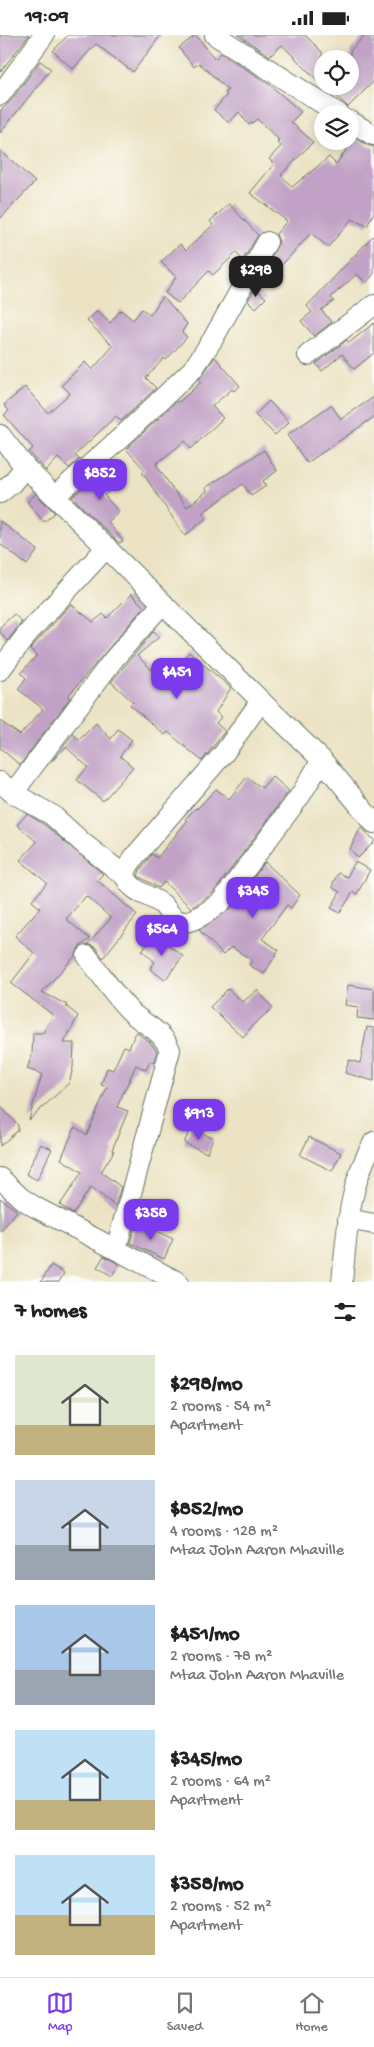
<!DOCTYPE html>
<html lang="en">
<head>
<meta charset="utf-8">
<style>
  :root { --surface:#fff; --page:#f6f6f6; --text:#222; --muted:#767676; --line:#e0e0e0; --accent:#7c3aed }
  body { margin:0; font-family:"Gochi Hand",sans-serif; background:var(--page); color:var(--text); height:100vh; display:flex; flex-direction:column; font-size:19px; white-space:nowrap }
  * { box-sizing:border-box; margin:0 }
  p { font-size:16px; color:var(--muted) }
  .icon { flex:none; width:28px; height:28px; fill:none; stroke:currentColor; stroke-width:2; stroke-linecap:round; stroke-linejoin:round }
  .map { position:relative; height:1247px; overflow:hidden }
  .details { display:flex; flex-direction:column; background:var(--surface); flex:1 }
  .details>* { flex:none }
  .tools { position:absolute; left:314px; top:15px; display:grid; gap:10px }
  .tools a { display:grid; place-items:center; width:45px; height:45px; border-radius:50%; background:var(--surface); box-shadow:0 2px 12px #0003; font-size:25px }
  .price { position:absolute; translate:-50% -42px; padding:0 11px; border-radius:10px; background:var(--accent); color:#fff; font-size:16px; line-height:32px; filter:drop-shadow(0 1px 2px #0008) }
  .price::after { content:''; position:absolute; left:50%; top:30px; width:15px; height:11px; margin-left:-8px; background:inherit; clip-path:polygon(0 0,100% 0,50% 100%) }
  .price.selected { background:#222; color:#fff }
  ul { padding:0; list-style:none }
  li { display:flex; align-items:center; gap:15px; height:125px; padding:0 15px }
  li span { display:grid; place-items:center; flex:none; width:140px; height:100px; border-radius:0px; color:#555 }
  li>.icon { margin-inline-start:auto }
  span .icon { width:60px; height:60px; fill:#fffc; stroke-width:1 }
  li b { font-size:21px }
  h2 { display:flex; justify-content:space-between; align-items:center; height:60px; padding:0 15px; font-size:21px }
  .status { display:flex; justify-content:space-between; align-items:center; height:35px; padding:0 25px; background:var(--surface); direction:ltr }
  .status svg { height:14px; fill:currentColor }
  .menu { display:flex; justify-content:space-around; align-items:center; height:70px; border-top:1px solid var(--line); background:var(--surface); font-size:14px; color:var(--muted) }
  .menu a { display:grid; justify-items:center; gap:2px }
  .menu .selected { color:var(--accent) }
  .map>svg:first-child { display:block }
  .building { fill:#c1a2c6 }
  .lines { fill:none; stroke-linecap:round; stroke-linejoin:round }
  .minor-casing { stroke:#677766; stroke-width:22 }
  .minor { stroke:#fff; stroke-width:20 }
</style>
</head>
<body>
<div class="status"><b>19:09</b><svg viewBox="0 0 49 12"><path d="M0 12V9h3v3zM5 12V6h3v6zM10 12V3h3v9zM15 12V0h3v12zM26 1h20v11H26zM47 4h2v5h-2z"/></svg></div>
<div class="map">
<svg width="374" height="1247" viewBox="0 0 374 1247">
  <rect width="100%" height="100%" fill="#fdfcf7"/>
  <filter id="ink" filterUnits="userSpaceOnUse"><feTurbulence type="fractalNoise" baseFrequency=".02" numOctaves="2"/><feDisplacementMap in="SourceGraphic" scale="10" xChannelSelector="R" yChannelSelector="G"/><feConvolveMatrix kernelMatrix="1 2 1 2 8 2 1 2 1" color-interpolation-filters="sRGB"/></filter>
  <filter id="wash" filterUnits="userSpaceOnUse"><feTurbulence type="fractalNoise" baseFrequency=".0096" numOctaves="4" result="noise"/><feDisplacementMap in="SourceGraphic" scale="20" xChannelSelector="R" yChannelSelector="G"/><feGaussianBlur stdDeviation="1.12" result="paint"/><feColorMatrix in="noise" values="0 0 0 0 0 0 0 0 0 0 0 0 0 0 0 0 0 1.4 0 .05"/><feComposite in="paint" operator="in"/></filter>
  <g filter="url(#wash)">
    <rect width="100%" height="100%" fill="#ece3c4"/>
    <g id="blocks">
      <!-- building -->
      <g class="building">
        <path d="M0,0H29L0,37Z"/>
        <path d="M68,0H161L133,37L96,9L73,34L53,16Z"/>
        <path d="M196,0L215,24L221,18L269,49L301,77L291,87L313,107L281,140L292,152L329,122L336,129L355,103L367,110L374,112V177L367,191L352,184L328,212L311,198L279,233L270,225L279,207L276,199L287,186L250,158L274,129L269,124L281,111L277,107L279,105L257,84L249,90L239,77L229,88L214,75L227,60L225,58L228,55L199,28L194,32L179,13Z"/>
        <path d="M238,0H305L322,17V50L282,10L270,21Z"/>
        <path d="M365,0H374V46L348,72L326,51H350V16Z"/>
        <path d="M40,26L51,34L0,98V76L10,67Z"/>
        <path d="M0,115L35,147L0,184Z"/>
        <path d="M229,169L258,200L243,225L236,218L213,240L209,236L178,268L165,258L176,242L161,227L180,209L186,215L213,190L210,186Z"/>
        <path d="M374,200V239L366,248L357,239L331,262L334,266L321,275L332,287L314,301L301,286L312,277L307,271Z"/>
        <path d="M255,253L266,263L256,273L248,266Z"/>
        <path d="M163,261L187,289L182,297L187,302L166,325L164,323L146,343L156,353L121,386L116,381L75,420L79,424L69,433L58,423L46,436L29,417L33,413L4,380L9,376L4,370L25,352L48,378L70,358L62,350L85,327L92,335L113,311L87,286L97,276L110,288L121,275L133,285L142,274L150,280Z"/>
        <path d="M374,288V318L354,334L342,319L322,336L316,329L347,305L349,308Z"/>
        <path d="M215,322L240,351L234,356L232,354L212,371L223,383L191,414L185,406L156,429L172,453L187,472L207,456L205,453L264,415L277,436L263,446L266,451L251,461L243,449L202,478L206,483L185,501L142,437L145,435L126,414L177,366L179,367L201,347L199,344Z"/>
        <path d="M374,362V382L307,428L287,400L331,370L341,384Z"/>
        <path d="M269,366L289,387L275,400L255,380Z"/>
        <path d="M106,433L119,449L104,460L119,477L108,487L123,506L119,508L72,462Z"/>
        <path d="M36,459L55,478L44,487L27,467Z"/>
        <path d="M0,486L38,515L27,530L0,509Z"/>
        <path d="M131,559L144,572L68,661L70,663L20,730L0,713V686L20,700L43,674L18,654L26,643L21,638L37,620L30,614L71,569L93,587L103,579L107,583Z"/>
        <path d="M14,579L22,587L7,606L0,597V592Z"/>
        <path d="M154,596L159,602L137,621L164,646L189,617L231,653L216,677L221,682L216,688L225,696L202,726L168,697L165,700L130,670L133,667L111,647Z"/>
        <path d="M96,688L111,704L118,694L132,705L120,721L133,732L103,766L77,745L88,732L66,712L52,726L73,699L79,705Z"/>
        <path d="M272,741L289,756L213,858L191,873L164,847L159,853L138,841L140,835L152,819L157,823L187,786L185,784L196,773L197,774L216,754L229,764L247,742L262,753Z"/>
        <path d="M27,779L45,790L103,839L97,845L137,880L103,923L96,913L88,909L111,883L86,861L66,884L90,904L79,912L76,920L42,957L67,970L66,971L78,981L64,1008H74L73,1033L69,1048L29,1085L42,1039L27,1034L32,1020L33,998H43L53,980L11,948L34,918L15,901L40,873L32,866L47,848L20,825L37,807L17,790Z"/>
        <path d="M361,792L374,805V807L358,823L350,814Z"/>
        <path d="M265,827L300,860L291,873L287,870L262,904L279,915L264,939L249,930L252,925L231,912L223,920L199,895L230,874Z"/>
        <path d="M355,827L370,835L357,859L353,857L340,878L331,873L340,857L333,853V848L338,838L347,842Z"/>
        <path d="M156,901L183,921L165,945L150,934L155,927L142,915Z"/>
        <path d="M348,950L374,954V985L357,983L358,972L345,970Z"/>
        <path d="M228,954L243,967L257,955L273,973L254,989L243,1002L210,972Z"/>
        <path d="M367,992L374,993V1046L345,1038L349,1025L360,1028Z"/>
        <path d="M136,997L150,1007L157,1016L154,1028L150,1026L146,1035L136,1030L117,1072L128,1076L112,1115L114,1116L101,1137L121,1152L115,1171L91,1152L73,1179L60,1170L82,1137L61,1124L75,1092L87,1100L107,1052L101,1050L107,1033L113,1035L124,1011L129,1013Z"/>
        <path d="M0,1071L18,1090V1095L0,1111Z"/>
        <path d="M191,1093L213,1103L207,1118L184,1108Z"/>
        <path d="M309,1102L341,1118L332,1136L300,1120Z"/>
        <path d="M41,1109L52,1114L37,1145L26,1139Z"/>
        <path d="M0,1163L17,1176L0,1197Z"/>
        <path d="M143,1190L173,1204L164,1224L130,1208L135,1191L141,1194Z"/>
        <path d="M104,1221L119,1229L112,1241L97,1232Z"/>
        <path d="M51,1230L64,1238L59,1247H41Z"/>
      </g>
    </g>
  </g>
  <g filter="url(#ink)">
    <use href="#blocks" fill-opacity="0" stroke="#677766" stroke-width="1"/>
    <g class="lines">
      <!-- minor casing -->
      <g class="minor-casing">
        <g id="minor">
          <path d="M215,0L339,79"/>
          <path d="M0,60L44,0"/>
          <path d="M350,86L373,100"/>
          <path d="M308,320L374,270"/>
          <path d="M0,400L25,432L261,666L322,725L374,788"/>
          <path d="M0,458L12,448L25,432"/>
          <path d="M55,461L126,398L193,334L213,304L267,207"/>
          <path d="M0,635L28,598L107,512"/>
          <path d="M261,666L224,718L135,821C131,827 124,835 126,842C130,857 153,861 163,870C169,877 173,886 183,887C196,887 211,874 221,867L300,761L322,725"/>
          <path d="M0,747L13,758L52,780L84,809L125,841"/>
          <path d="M13,758L113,625L163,568"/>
          <path d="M87,921C102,940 114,961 132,978C146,991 163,996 170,1015L116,1214"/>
          <path d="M0,1143L21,1163L35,1172L178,1247"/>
          <path d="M348,1184L374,1189"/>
          <path d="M342,1247C347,1198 348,1150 374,1107"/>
        </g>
      </g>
      <!-- minor -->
      <use href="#minor" class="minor"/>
    </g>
  </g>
</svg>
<div class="tools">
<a><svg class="icon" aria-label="locate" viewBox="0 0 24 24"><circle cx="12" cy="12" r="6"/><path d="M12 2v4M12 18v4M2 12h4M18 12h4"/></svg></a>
<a><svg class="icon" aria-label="layers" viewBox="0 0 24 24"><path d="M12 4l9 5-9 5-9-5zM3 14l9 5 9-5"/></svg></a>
</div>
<b class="price selected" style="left:256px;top:263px">$298</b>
<b class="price" style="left:100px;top:466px">$852</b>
<b class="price" style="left:177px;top:665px">$451</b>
<b class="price" style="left:253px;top:884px">$345</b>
<b class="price" style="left:162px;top:922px">$564</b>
<b class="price" style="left:199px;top:1106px">$913</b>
<b class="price" style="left:151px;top:1206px">$358</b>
</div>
<section class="details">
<h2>7 homes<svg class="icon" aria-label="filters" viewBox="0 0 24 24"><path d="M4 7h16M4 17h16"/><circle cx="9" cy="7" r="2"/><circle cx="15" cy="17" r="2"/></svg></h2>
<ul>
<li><span style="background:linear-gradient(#dfe7d0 70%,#c2b280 0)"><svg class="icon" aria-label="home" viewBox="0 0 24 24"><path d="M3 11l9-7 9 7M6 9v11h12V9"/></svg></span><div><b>$298/mo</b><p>2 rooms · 54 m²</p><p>Apartment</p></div></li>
<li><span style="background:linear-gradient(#c9d6e8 65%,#9aa5b1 0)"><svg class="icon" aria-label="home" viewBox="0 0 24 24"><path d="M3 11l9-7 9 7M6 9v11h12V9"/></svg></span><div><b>$852/mo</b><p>4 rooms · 128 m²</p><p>Mtaa John Aaron Mhaville</p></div></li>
<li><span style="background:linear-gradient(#a9c7e8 65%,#9aa5b1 0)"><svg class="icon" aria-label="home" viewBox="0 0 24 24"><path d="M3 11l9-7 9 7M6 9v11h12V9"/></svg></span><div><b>$451/mo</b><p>2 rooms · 78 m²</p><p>Mtaa John Aaron Mhaville</p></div></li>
<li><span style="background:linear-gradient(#bfe0f5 70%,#c2b280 0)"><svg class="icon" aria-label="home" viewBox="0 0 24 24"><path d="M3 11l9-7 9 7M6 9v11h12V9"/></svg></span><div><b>$345/mo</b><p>2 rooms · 64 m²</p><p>Apartment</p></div></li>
<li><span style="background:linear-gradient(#bfe0f5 60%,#c2b280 0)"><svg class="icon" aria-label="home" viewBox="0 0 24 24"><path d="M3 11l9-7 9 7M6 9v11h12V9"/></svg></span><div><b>$358/mo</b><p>2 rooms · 52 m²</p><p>Apartment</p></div></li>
</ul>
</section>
<nav class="menu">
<a class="selected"><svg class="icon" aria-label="map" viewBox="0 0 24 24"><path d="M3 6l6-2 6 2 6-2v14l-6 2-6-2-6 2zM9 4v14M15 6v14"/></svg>Map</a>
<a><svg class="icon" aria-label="saved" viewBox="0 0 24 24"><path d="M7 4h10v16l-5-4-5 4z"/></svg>Saved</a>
<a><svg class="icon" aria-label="home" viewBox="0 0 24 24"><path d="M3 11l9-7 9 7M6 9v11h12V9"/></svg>Home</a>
</nav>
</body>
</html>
